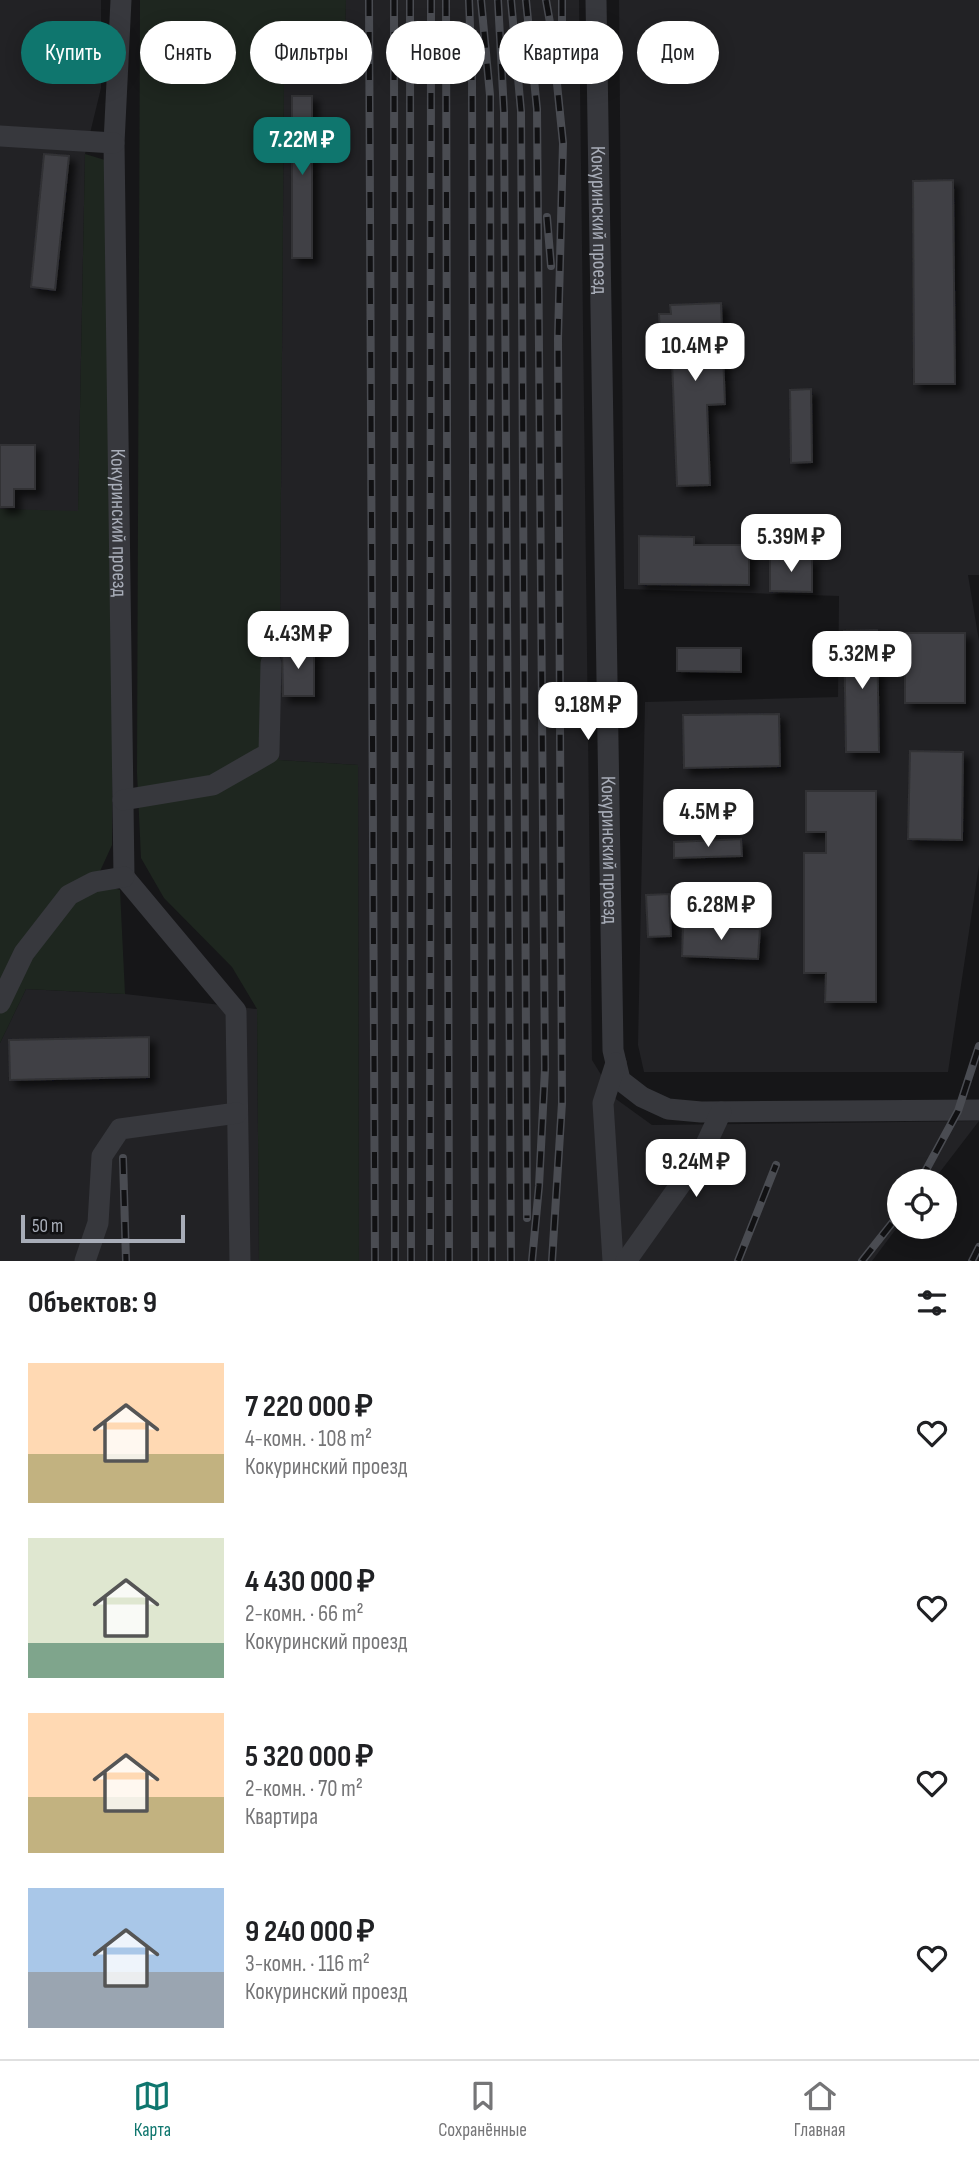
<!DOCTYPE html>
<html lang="ru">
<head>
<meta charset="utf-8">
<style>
  :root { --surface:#fff; --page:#f6f6f6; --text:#202124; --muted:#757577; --line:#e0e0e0; --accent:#0f766e }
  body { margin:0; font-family:"Sofia Sans Condensed",sans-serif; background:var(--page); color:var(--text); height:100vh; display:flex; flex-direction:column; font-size:26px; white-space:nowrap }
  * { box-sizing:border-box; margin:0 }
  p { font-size:23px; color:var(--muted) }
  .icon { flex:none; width:38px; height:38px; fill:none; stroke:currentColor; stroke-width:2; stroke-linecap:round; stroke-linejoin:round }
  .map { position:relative; height:1261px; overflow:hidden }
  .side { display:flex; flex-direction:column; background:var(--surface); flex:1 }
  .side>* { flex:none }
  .guide { position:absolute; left:21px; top:21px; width:938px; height:63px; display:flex; gap:14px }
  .controls { position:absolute; left:887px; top:1169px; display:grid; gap:14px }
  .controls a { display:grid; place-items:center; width:70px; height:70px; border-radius:50%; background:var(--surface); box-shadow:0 4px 18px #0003; font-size:35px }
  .scale { position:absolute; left:21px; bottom:18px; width:164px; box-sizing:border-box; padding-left:7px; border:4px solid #a8adb8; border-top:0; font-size:19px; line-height:24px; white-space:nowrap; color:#a8adb8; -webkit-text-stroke:5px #111113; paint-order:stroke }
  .price { position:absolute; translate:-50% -60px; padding:0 16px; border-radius:14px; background:#fff; color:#222; font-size:23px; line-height:46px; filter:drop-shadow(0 2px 4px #0008) }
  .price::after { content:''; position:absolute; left:50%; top:42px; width:21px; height:16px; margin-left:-10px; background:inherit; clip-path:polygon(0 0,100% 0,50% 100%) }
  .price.active { background:var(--accent); color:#fff }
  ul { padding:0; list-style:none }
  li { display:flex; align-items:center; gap:21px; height:175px; padding:0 28px }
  li span { display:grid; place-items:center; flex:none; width:196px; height:140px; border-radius:0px; color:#555 }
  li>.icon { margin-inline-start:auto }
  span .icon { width:84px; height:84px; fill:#fffc; stroke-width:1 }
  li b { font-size:30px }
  h2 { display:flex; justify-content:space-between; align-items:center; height:84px; padding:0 28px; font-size:30px }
  .tag { padding:0 24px; border-radius:32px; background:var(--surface); box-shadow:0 4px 18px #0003; font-size:24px; line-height:63px }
  .tag.active { background:var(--accent); color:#fff }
  .dock { display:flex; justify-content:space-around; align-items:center; height:98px; border-top:2px solid var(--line); background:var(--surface); font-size:19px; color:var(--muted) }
  .dock a { display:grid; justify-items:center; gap:4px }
  .dock .active { color:var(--accent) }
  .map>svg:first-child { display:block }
  .built { fill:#222225 }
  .green { fill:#1e261f }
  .building { fill:#404145; stroke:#303034; stroke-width:2; filter:url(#shadow) }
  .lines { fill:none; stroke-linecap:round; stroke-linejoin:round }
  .minor { stroke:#37383d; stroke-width:21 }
  .rail-casing { stroke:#4a4c52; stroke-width:8 }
  .rail { stroke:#111113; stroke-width:5; stroke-dasharray:16; stroke-linecap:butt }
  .labels { text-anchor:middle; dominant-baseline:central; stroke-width:5; stroke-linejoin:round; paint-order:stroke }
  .street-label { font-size:21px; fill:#a8adb8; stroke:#111113 }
</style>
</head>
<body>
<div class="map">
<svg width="979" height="1261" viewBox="0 0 979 1261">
  <defs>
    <filter id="shadow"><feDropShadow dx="6" dy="6" stdDeviation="3.5" flood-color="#0009"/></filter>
  </defs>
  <rect width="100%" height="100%" fill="#161618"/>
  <!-- built -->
  <g class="built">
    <path d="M0,0H101V88L85,154L78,512L0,509Z"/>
    <path d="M346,0H579L592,1060L616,1099L652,1125L979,1121L933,1181H900L899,1225L872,1261H359L358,765L279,760L284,81L344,78Z"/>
    <path d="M619,0H979V575H968L979,641V865L948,1072H644L638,1045L645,702L838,697L839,596L624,589Z"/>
    <path d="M26,989L125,994L257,1009L259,1261H0V1043Z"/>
  </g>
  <!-- green -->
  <g class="green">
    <path d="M140,0H346L344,78L284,82L279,760L358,765L359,1261H259L257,1009L232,967L164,898L141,858L137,773Z"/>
    <path d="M85,154L105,160L113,679L112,845L95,882L120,890L125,994L26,989L0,1043V509L78,511Z"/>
  </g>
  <!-- building -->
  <g class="building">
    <rect x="292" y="96" width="20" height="162"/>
    <path d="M44,154L69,156L55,290L31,287Z"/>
    <path d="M953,180L955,384H914L913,181Z"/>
    <path d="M721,303L725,404L707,405L710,485L677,486L671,337H660L659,314H671L670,305Z"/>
    <path d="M811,389L812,462L791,463L790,390Z"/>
    <path d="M0,445H35V489H14V507H0Z"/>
    <path d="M639,536L694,537V545H749V585L639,584Z"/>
    <path d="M770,557L812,558V592L770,591Z"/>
    <path d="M877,630L879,752H846L844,631Z"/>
    <rect x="905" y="633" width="60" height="70"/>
    <path d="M314,646V696H283L282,647Z"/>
    <path d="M677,648H741V672L677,671Z"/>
    <path d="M779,714L780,766L684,768L683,715Z"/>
    <path d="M910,751L963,752L962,840L908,839Z"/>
    <path d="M806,791H876V1002H825L826,973H804V853H826V832H806Z"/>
    <path d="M741,839L742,856L674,858V842Z"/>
    <path d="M669,894L671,936L648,937L646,895Z"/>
    <path d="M683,926L760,929L758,959L682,956Z"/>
    <path d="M149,1037V1077L10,1080L9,1040Z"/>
  </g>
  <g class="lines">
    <!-- minor -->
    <g class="minor">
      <path id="s1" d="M121,0L114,143L124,877"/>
      <path id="s2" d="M596,0L613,1050L620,1080L642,1097L668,1109L701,1112L979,1110"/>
      <path d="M0,136L114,143"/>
      <path d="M123,800L213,785L269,753L271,663"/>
      <path d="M124,877L236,1011L240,1261"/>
      <path d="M0,1003L24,953L69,895L94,882L124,877"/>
      <path d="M85,1261L98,1223L102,1156L120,1129L237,1113"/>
      <path d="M613,1261L603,1103L616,1063"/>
      <path d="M626,1261L700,1157L721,1112"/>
    </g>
    <!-- rail casing -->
    <g class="rail-casing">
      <g id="rail">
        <path d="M369,0L375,1261"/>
        <path d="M394,0L395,1261"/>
        <path d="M410,0L411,1261"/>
        <path d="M446,0L449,1261"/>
        <path d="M469,0L472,77L475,1261"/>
        <path d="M481,0L490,95L492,1261"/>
        <path d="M498,0L504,112L511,1261"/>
        <path d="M511,0L521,111L527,1218"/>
        <path d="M526,0L537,109L545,1069L539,1186L532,1261"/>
        <path d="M546,0L552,34L563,143L558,339L562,1103L552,1261"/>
        <path d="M562,0V48"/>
        <path d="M547,217L551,266"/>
        <path d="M123,1158L126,1261"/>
        <path d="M920,1181L958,1111L979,1046"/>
        <path d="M430,1261L431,0"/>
        <path d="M738,1261L776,1165"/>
        <path d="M862,1261L900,1213"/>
        <path d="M972,1261L979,1247"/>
      </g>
    </g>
    <!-- rail -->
    <use href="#rail" class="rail"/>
  </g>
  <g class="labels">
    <!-- street labels -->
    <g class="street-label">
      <text stroke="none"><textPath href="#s2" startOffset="220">Кокуринский проезд</textPath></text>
      <text stroke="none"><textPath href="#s1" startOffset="523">Кокуринский проезд</textPath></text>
      <text stroke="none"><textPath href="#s2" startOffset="850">Кокуринский проезд</textPath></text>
    </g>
  </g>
</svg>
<div class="controls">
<a><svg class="icon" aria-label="locate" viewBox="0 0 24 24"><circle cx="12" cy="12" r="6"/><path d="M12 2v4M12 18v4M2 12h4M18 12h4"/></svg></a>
</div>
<div class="scale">50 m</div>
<b class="price active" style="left:302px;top:177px">7.22M ₽</b>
<b class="price" style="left:695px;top:383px">10.4M ₽</b>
<b class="price" style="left:791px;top:574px">5.39M ₽</b>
<b class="price" style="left:298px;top:671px">4.43M ₽</b>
<b class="price" style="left:862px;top:691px">5.32M ₽</b>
<b class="price" style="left:588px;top:742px">9.18M ₽</b>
<b class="price" style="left:708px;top:849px">4.5M ₽</b>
<b class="price" style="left:721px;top:942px">6.28M ₽</b>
<b class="price" style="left:696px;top:1199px">9.24M ₽</b>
<div class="guide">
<a class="tag active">Купить</a>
<a class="tag">Снять</a>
<a class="tag">Фильтры</a>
<a class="tag">Новое</a>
<a class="tag">Квартира</a>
<a class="tag">Дом</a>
</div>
</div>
<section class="side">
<h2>Объектов: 9<svg class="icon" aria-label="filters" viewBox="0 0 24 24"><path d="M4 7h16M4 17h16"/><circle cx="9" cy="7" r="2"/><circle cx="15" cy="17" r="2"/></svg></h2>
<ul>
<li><span style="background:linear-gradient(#ffd9b3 65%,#c2b280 0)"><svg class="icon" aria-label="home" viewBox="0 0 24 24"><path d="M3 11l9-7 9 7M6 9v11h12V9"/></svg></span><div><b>7 220 000 ₽</b><p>4-комн. · 108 m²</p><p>Кокуринский проезд</p></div><svg class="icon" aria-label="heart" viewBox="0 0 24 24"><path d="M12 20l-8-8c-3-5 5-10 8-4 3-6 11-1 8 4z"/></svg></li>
<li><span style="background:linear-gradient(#dfe7d0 75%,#7fa58c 0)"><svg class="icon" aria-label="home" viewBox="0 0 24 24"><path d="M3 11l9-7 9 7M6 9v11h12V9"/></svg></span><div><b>4 430 000 ₽</b><p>2-комн. · 66 m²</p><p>Кокуринский проезд</p></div><svg class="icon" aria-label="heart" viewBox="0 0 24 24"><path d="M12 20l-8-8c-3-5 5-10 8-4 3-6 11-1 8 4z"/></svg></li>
<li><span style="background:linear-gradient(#ffd9b3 60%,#c2b280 0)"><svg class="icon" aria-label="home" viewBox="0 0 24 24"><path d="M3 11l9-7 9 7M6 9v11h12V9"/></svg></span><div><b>5 320 000 ₽</b><p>2-комн. · 70 m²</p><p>Квартира</p></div><svg class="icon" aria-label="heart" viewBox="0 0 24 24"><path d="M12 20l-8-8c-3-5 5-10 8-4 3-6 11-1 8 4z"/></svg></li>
<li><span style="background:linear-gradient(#a9c7e8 60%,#9aa5b1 0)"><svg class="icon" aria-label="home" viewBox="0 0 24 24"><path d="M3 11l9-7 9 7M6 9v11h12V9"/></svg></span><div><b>9 240 000 ₽</b><p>3-комн. · 116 m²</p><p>Кокуринский проезд</p></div><svg class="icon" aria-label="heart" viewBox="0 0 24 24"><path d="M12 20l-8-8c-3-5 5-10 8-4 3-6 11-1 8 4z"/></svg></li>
</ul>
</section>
<nav class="dock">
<a class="active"><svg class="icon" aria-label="map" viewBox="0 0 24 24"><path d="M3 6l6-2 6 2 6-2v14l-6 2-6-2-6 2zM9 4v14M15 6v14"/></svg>Карта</a>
<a><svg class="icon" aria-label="saved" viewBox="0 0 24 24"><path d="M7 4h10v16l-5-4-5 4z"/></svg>Сохранённые</a>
<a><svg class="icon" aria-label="home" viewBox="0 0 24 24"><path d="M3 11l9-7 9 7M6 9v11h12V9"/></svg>Главная</a>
</nav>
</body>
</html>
